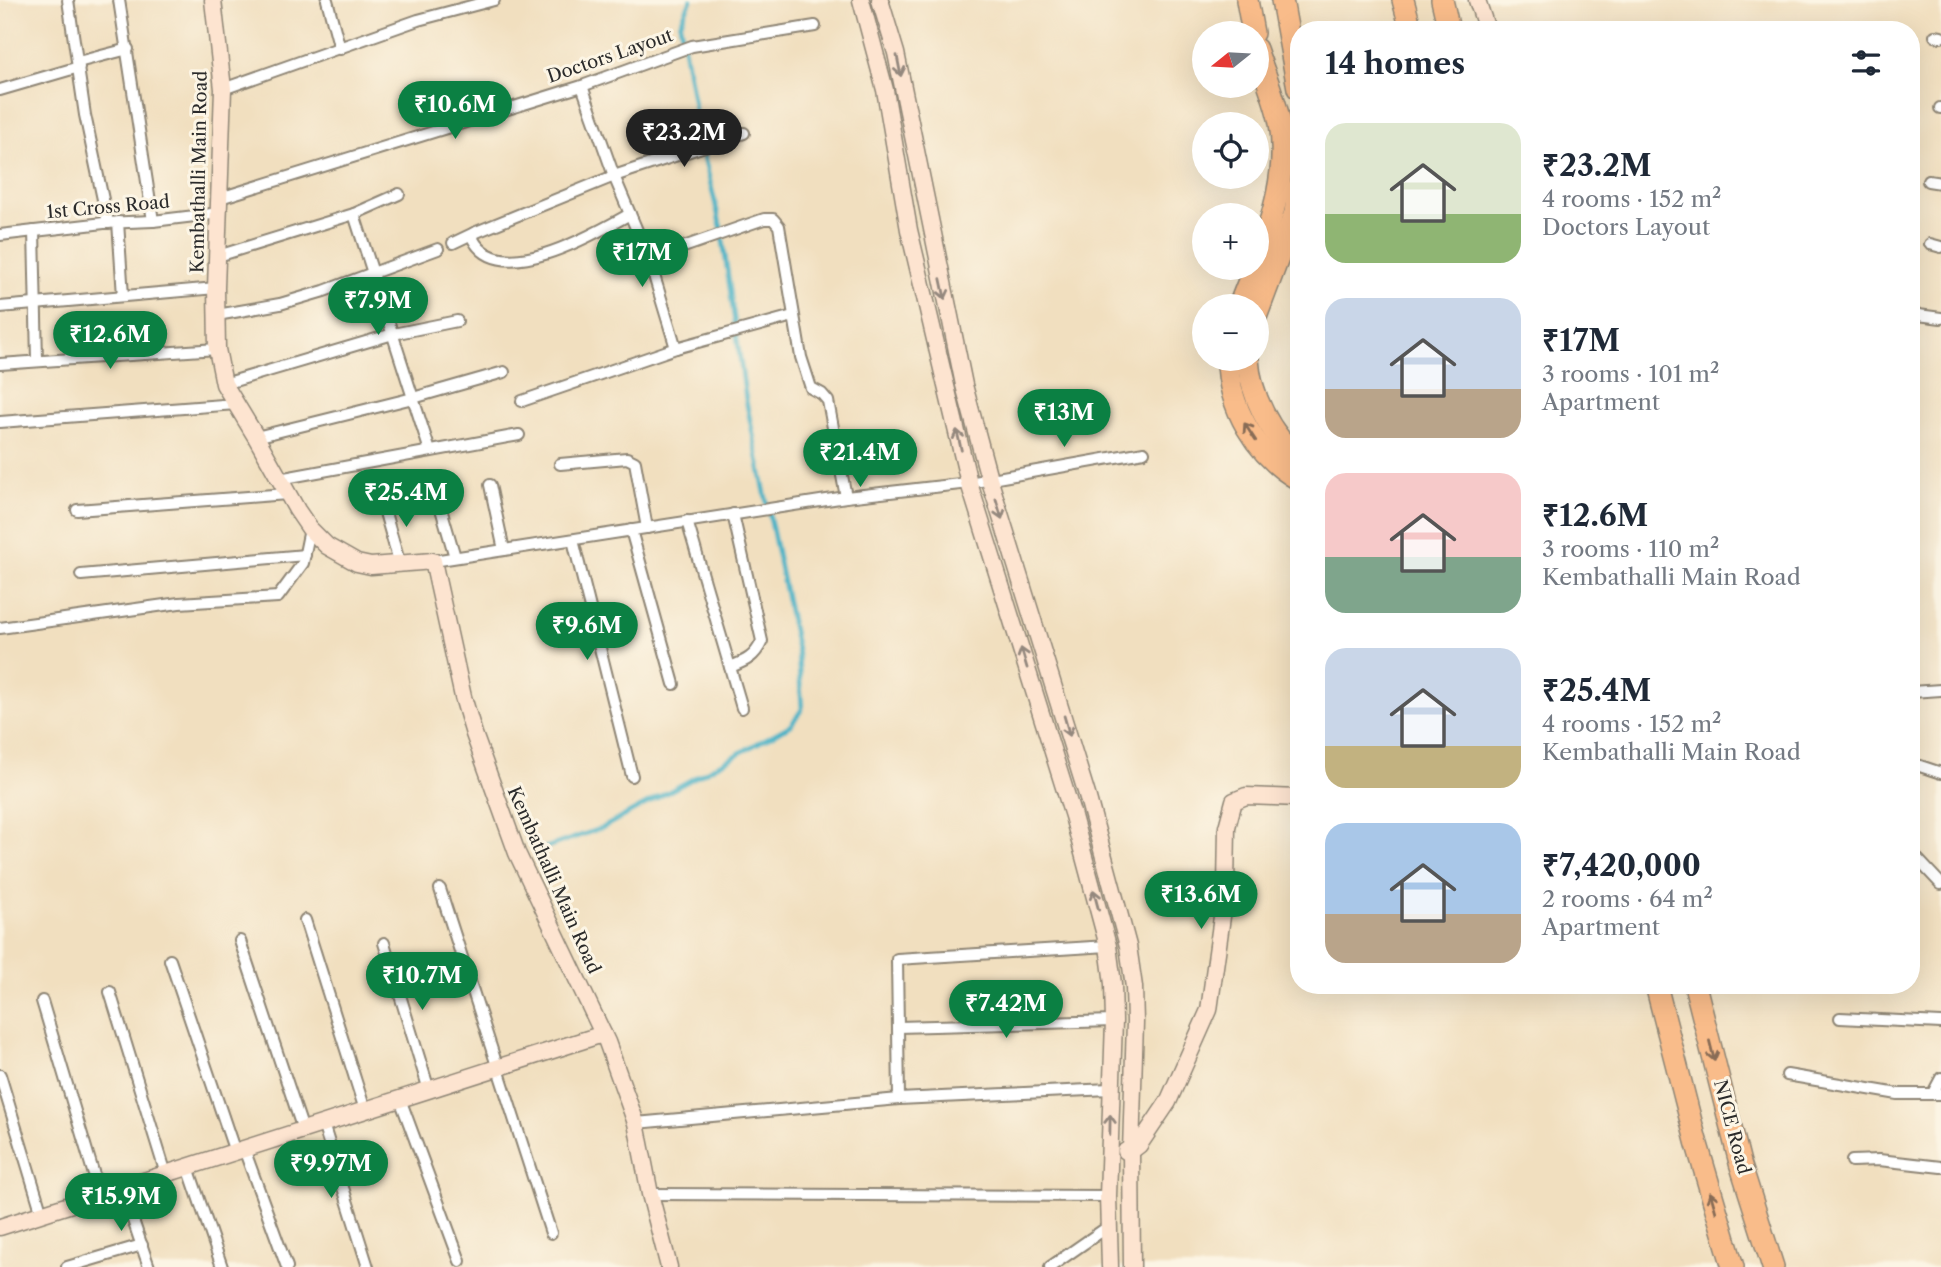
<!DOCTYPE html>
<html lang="en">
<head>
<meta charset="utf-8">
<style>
  :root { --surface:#fff; --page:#f2f2f3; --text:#1f2937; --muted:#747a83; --accent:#0b8043 }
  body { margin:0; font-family:"Libre Caslon Text",serif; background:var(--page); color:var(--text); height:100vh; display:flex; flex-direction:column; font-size:26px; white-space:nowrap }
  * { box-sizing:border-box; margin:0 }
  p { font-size:23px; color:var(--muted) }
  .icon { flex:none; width:38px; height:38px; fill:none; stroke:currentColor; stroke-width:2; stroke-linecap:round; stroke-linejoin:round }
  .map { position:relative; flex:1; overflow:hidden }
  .panel { position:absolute; left:1290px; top:21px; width:630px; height:973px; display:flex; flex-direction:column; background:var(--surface); border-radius:28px; box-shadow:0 7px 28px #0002 }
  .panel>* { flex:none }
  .needle { width:46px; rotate:252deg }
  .tools { position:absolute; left:1192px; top:21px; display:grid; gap:14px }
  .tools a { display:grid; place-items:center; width:77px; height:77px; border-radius:50%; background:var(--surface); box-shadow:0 7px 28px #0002; font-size:35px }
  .price { position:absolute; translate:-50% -60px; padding:0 16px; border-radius:24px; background:var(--accent); color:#fff; font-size:23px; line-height:46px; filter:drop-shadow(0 2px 4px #0008) }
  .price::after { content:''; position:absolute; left:50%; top:42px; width:21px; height:16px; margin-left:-10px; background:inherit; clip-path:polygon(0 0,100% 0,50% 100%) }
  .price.current { background:#222; color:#fff }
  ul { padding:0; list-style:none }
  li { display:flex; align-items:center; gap:21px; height:175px; padding:0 35px }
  li span { display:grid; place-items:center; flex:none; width:196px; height:140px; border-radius:21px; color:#555 }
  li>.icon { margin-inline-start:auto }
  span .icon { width:84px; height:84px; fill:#fffc; stroke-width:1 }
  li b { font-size:30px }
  h2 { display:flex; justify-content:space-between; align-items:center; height:84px; padding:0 35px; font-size:30px }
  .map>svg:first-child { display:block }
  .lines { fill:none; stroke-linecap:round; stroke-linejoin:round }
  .stream { stroke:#48b2c6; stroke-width:4.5 }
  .street-casing { stroke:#8e8575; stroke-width:14 }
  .secondary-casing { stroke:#8e8575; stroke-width:19 }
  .highway-casing { stroke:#8e8575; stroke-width:24 }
  .street { stroke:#fff; stroke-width:10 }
  .secondary { stroke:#fde4d0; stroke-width:16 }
  .highway { stroke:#f9bc8a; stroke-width:21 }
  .oneway { stroke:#94887e }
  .oneway2 { stroke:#886c56 }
  .labels { text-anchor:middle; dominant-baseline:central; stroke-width:6; stroke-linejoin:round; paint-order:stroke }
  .street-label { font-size:18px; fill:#2b2b2b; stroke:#fcf5e5 }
</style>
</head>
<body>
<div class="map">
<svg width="1941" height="1267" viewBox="0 0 1941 1267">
  <rect width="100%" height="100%" fill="#fcf5e5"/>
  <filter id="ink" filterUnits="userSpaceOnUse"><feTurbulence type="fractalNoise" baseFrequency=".0143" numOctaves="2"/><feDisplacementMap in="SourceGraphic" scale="14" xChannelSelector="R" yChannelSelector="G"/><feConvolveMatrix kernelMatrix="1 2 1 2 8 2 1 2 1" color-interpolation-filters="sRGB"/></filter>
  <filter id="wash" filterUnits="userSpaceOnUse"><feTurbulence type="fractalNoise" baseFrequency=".00686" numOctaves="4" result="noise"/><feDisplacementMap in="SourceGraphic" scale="28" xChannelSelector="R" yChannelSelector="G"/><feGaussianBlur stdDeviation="1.57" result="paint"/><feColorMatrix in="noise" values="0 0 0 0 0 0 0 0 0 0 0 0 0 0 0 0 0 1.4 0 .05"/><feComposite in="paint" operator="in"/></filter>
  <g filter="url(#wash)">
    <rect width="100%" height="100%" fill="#f1dfbf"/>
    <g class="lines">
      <!-- stream -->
      <path class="stream" d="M542,849L602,828L791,725L802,709L798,655L746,400L721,227L700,140L680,24L691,0"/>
    </g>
  </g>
  <g filter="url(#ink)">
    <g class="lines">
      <!-- street casing -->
      <g class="street-casing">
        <g id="street">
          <path d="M68,0L85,115L108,223"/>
          <path d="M119,0L153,221"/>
          <path d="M327,0L340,49"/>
          <path d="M1935,36L1941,37"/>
          <path d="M78,62L128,49"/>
          <path d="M582,86L614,176L649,259L676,348L793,316"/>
          <path d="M223,89L418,20L494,0"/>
          <path d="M0,90L79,67"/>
          <path d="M1940,108H1941"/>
          <path d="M1928,181L1941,183"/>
          <path d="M220,198L582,86L692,46L815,26"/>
          <path d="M354,214L430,451"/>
          <path d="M630,214C596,233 500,290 473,239L474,233L614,176L744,133"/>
          <path d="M118,222L123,296"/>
          <path d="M34,231L37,360"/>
          <path d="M0,235L104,223L153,221L220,213"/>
          <path d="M453,243L474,233"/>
          <path d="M1930,244L1941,247"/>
          <path d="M218,256L354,214L399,194"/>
          <path d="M0,307L216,288"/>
          <path d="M1911,314L1941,318"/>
          <path d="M217,315L280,304L324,291L438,249"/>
          <path d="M0,364L217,349"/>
          <path d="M224,384L393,334L457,321"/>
          <path d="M522,401L676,348"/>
          <path d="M0,422L236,404"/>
          <path d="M256,437L413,398L504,372"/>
          <path d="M560,464L627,458L635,462L647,528"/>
          <path d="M279,479L519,435"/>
          <path d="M490,485L504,550"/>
          <path d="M437,495L455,557"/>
          <path d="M846,497L969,483L1144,452"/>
          <path d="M382,502L400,565"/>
          <path d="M77,510L287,494"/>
          <path d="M687,521L742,708"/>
          <path d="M631,530L674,684"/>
          <path d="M573,540L632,776"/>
          <path d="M433,561L846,497L828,401L822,394L811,388L801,357L779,226L773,219H764L649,259"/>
          <path d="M81,575L305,555"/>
          <path d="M0,628L179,603L278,597L303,563L310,529"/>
          <path d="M730,667C746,661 755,657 762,641L733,514"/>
          <path d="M1911,692L1941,690"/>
          <path d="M1911,763L1941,773"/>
          <path d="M1911,852L1941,884"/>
          <path d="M440,889L551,1233"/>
          <path d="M305,920L365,1110"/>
          <path d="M240,941L303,1130"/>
          <path d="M384,943L429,1090"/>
          <path d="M170,960L235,1152"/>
          <path d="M110,992L166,1174"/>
          <path d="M42,1001L100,1195"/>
          <path d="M1840,1018L1941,1023"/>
          <path d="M898,1027L1114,1021"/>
          <path d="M0,1075L42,1214"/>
          <path d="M1787,1075L1898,1094H1941"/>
          <path d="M1933,1093L1941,1078"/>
          <path d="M400,1099L460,1261"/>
          <path d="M899,1099L897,959L1108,946"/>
          <path d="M636,1123L899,1099L1110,1089"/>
          <path d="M323,1124L368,1267"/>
          <path d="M244,1149L287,1267"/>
          <path d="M1852,1161L1879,1160L1941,1167"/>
          <path d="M188,1167L222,1267"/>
          <path d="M122,1188L149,1267"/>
          <path d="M650,1194L1108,1196"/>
          <path d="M67,1267L142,1245"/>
          <path d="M1050,1267L1109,1226"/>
        </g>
      </g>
      <!-- secondary casing -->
      <g class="secondary-casing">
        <g id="secondary">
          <path d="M213,0L223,89L216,288L217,349L224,384L256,437L297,510L310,529L327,546L357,563L371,566L433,561L463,697L474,734L517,853L607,1042L636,1123L650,1194L669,1267"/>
          <path d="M861,0L885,90L909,230L969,483L1073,816L1108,946L1113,984L1114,1021L1108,1196L1110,1267"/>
          <path d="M880,0L896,53L964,385L989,478L1088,798L1128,946L1134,987L1135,1022L1131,1151L1132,1267"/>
          <path d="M1477,0L1487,30"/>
          <path d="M1126,1151H1131L1139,1145L1168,1102L1209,1010L1226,888L1227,827L1234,801L1246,796L1298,798"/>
          <path d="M0,1227L603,1034"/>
        </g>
      </g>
      <!-- highway casing -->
      <g class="highway-casing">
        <g id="highway">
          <path d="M1247,0L1253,33"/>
          <path d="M1282,0L1298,88"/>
          <path d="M1403,0L1411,30"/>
          <path d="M1442,0L1449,30"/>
          <path d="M1256,49C1264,73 1275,98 1280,123C1288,170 1273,218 1256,262"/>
          <path d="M1239,306L1254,268"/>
          <path d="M1256,317L1295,213L1298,189"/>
          <path d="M1228,359C1228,407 1256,455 1298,479"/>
          <path d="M1248,359C1250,393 1270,436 1298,456"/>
          <path d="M1656,985L1696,1141L1733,1267"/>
          <path d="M1695,985L1740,1163L1773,1267"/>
        </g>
      </g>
      <!-- street -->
      <use href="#street" class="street"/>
      <!-- secondary -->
      <use href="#secondary" class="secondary"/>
      <!-- highway -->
      <use href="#highway" class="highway"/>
    </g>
    <!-- one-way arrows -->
    <defs><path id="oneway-shaft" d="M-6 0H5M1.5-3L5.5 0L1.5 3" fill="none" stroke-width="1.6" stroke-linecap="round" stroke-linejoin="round" transform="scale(1.75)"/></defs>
    <g class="oneway">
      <use href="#oneway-shaft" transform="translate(899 66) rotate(79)"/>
      <use href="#oneway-shaft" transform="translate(943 289) rotate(78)"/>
      <use href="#oneway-shaft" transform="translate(959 440) rotate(-103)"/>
      <use href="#oneway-shaft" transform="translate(999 509) rotate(73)"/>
      <use href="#oneway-shaft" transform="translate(1024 658) rotate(-107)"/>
      <use href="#oneway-shaft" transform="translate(1067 726) rotate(74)"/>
      <use href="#oneway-shaft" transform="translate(1096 900) rotate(-105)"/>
      <use href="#oneway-shaft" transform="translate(1110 1125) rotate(-89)"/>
    </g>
    <g class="oneway2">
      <use href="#oneway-shaft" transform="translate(1250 432) rotate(-123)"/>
      <use href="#oneway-shaft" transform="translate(1712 1051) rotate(76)"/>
      <use href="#oneway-shaft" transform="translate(1713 1202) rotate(-106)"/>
    </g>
  </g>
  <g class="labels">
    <!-- street labels -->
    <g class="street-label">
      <text transform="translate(610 56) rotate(-19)">Doctors Layout</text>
      <text transform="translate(199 172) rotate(-89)">Kembathalli Main Road</text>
      <text transform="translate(108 207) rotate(-5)">1st Cross Road</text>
      <text transform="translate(554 880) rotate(66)">Kembathalli Main Road</text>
      <text transform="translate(1732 1127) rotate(75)">NICE Road</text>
    </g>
  </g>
</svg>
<div class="tools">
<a><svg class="needle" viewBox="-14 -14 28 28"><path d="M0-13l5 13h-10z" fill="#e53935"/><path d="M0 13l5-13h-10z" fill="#747a83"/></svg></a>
<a><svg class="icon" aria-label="locate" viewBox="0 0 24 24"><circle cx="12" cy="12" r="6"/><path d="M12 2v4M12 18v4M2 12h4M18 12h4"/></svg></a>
<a>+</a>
<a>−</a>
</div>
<b class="price" style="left:455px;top:141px">₹10.6M</b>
<b class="price current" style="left:684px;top:169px">₹23.2M</b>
<b class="price" style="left:642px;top:289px">₹17M</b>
<b class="price" style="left:378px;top:337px">₹7.9M</b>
<b class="price" style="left:110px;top:371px">₹12.6M</b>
<b class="price" style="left:1064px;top:449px">₹13M</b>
<b class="price" style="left:860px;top:489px">₹21.4M</b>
<b class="price" style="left:406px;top:529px">₹25.4M</b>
<b class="price" style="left:587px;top:662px">₹9.6M</b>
<b class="price" style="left:1201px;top:931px">₹13.6M</b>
<b class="price" style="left:422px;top:1012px">₹10.7M</b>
<b class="price" style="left:1006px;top:1040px">₹7.42M</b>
<b class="price" style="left:331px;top:1200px">₹9.97M</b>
<b class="price" style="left:121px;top:1233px">₹15.9M</b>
<section class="panel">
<h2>14 homes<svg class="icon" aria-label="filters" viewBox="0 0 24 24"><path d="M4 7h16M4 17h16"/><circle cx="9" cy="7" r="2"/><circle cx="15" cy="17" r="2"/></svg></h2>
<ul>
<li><span style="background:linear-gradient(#dfe7d0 65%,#8fb573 0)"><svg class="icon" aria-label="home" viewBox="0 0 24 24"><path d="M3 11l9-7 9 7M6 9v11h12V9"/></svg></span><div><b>₹23.2M</b><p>4 rooms · 152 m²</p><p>Doctors Layout</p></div></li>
<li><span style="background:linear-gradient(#c9d6e8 65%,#b9a48a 0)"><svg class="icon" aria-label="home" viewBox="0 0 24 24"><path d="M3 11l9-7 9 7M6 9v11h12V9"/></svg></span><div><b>₹17M</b><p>3 rooms · 101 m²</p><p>Apartment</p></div></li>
<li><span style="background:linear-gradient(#f6c9c9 60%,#7fa58c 0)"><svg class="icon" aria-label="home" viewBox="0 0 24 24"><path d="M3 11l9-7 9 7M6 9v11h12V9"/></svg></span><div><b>₹12.6M</b><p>3 rooms · 110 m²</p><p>Kembathalli Main Road</p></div></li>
<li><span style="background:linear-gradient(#c9d6e8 70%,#c2b280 0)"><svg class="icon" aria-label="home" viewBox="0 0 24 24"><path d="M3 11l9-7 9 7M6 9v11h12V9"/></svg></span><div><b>₹25.4M</b><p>4 rooms · 152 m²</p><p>Kembathalli Main Road</p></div></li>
<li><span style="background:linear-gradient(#a9c7e8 65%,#b9a48a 0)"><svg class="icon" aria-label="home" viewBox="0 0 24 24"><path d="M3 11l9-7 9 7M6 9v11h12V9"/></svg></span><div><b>₹7,420,000</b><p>2 rooms · 64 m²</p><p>Apartment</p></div></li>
</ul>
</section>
</div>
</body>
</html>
